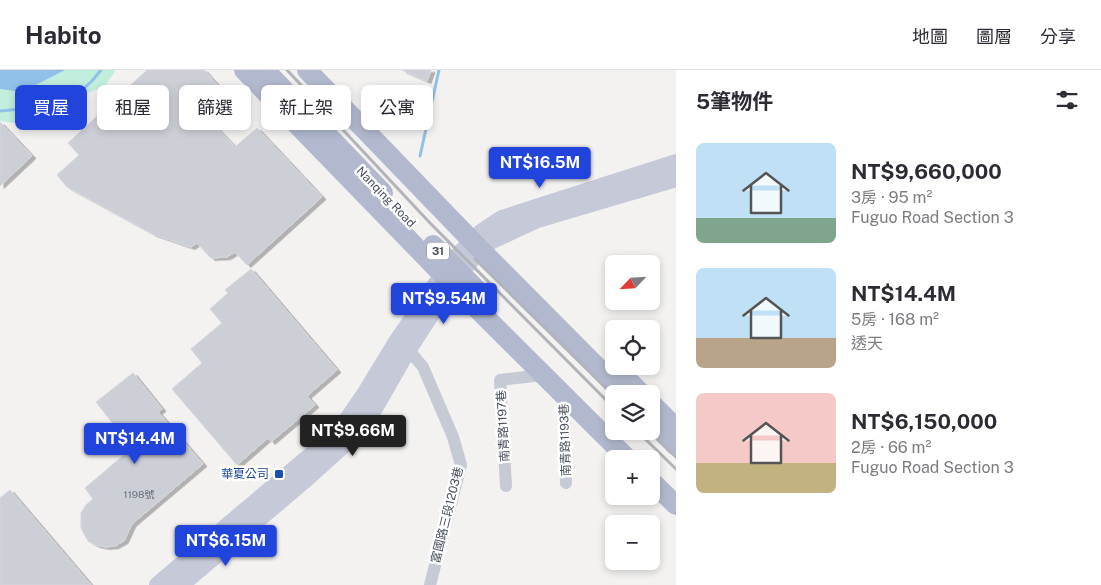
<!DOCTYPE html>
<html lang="zh-TW">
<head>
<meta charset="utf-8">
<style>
  :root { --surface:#fff; --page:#f2f2f3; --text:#2b2b33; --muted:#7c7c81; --line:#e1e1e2; --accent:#2144dd }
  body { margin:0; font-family:"Public Sans","Noto Sans TC",sans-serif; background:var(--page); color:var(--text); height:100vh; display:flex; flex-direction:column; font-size:19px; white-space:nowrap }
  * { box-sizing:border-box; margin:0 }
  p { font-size:16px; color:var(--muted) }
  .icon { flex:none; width:28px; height:28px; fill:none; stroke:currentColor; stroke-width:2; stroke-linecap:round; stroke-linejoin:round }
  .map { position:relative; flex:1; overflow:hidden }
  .drawer { display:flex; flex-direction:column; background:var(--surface); width:425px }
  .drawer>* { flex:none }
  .top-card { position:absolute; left:15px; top:15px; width:475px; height:45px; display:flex; gap:10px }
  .needle { width:32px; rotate:245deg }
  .tools { position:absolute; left:605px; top:185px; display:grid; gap:10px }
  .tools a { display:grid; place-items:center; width:55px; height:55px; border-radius:8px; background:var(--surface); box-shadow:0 2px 8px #0003; font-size:25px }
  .price { position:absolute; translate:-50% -42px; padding:0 11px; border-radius:5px; background:var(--accent); color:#fff; font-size:16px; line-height:32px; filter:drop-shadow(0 1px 2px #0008) }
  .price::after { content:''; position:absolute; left:50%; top:30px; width:15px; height:11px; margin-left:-8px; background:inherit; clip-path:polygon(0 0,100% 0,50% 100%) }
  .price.active { background:#222; color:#fff }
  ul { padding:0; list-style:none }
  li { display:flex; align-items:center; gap:15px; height:125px; padding:0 20px }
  li span { display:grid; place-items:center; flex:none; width:140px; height:100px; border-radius:8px; color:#555 }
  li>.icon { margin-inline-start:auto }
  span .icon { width:60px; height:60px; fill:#fffc; stroke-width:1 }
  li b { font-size:21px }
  h2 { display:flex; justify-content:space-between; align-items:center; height:60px; padding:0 20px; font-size:21px }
  .tag { padding:0 18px; border-radius:8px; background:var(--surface); box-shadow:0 2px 8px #0003; font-size:18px; line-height:45px }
  .tag.active { background:var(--accent); color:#fff }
  header { display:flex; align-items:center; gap:30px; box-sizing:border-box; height:70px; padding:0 25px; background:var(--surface); border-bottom:1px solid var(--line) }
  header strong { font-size:24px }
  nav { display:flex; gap:28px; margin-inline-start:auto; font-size:18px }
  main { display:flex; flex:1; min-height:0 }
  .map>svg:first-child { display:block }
  .green { fill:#c2eede }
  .water { fill:#91c1e9 }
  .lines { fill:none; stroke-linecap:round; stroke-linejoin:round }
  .stream { stroke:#91c1e9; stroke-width:3 }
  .building { fill:#cdcfd6; stroke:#d5d5dc; filter:url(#shadow) }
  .street { stroke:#c5cad5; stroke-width:12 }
  .secondary { stroke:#c5c9d8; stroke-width:18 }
  .primary { stroke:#b2b9ce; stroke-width:20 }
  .rail { stroke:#b3b4bb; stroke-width:3 }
  .transit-dot { fill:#1a4fb4; stroke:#fff; stroke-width:2 }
  .labels { text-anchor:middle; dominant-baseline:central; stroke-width:5; stroke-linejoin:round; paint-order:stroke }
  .number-label { font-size:10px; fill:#6a6f7c }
  .shield { fill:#fff; stroke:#80848e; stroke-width:1 }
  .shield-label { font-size:11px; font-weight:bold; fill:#494f5e }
  .street-label { font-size:12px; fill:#494f5e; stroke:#fff }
  .transit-label { font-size:12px; fill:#164399; stroke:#fff; text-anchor:end }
</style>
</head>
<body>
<header>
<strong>Habito</strong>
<nav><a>地圖</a><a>圖層</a><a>分享</a></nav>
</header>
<main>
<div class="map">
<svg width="676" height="515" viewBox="0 0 676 515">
  <defs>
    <filter id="shadow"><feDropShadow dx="4" dy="2.5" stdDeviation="0" flood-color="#0004"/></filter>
  </defs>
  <rect width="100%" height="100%" fill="#f3f2f1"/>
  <!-- green -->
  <path class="green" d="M0,0H116L105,16L14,53L0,51Z"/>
  <!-- water -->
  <path class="water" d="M0,0H65L22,22L0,19Z"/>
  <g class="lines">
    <!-- stream -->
    <g class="stream">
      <path d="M0,41L65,35L92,11L101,0"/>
      <path d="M420,86L439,0"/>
    </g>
  </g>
  <!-- building -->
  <g class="building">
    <path d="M147,0H204L227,26L205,46L235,77L257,58L322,127L247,195L235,182L227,187L211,188L197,173L191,177L153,164L67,117L57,105L79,85L68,73Z"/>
    <path d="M402,0H431L427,11Z"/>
    <path d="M0,52L32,86L0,116Z"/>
    <path d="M251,199L337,300L307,326L315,335L271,372L268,368L237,395L172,319L202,293L191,279L222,253L210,239L228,223L225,220Z"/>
    <path d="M133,303L162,339L158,342L203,394L132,454L124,471L115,476L106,477L96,475L88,471L81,458V443L86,435L93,429L85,418L132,378L96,332Z"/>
    <path d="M10,420L91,515H0V428Z"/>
  </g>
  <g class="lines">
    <!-- street -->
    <g class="street">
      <path d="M401,275L408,279L423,297L453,367L461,395L430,515"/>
      <path d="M564,326L566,413"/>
      <path d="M506,416L500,310L543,305"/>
    </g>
    <!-- secondary -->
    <g class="secondary">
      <path d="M158,515L326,373L344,355L366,323L397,272L451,193L481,163L502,149L676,93"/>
      <path d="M180,515L303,411L355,364L373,340L408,279L451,213L480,179L490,171L537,149L676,108"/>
    </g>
    <!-- primary -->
    <g class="primary">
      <path d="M244,0L443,205L628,389"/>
      <path d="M265,0L383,123"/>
      <path d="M307,0L472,171L624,324"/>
      <path d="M433,175L479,222"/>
      <path d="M618,300L642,324"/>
      <path d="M651,333L676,358"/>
      <path d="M653,353L676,376"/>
      <path d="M651,411L676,435"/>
    </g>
    <!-- rail -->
    <g class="rail">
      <path d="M287,0L430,153L614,338"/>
      <path d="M475,189L614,326"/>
      <path d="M637,361L676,399"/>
      <path d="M649,361L676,387"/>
    </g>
  </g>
  <!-- markers -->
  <rect class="transit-dot" x="274" y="399" width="10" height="10" rx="2.5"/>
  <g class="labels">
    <!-- number labels -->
    <g class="number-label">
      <text x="139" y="424">1198號</text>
    </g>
    <!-- shield labels -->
    <rect class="shield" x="427" y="172.5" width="22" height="17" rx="4"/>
    <g class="shield-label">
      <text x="438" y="181">31</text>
    </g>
    <!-- street labels -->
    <g class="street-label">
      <text transform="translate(386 127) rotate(46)">Nanqing Road</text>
      <text transform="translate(503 356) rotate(-93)">南青路1197巷</text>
      <text transform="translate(565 370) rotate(-92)">南青路1193巷</text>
      <text transform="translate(447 445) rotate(-76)">富國路三段1203巷</text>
    </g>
    <!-- transit labels -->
    <g class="transit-label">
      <text x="269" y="404">華夏公司</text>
    </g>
  </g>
</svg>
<div class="tools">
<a><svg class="needle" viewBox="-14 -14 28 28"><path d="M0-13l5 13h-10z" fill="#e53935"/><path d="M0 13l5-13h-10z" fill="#7c7c81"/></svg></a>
<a><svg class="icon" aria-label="locate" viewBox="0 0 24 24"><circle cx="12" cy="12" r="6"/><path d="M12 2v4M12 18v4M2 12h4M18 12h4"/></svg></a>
<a><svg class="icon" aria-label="layers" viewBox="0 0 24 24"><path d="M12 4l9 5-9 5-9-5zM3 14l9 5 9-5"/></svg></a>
<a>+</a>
<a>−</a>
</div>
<b class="price" style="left:540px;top:119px">NT$16.5M</b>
<b class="price" style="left:444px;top:255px">NT$9.54M</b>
<b class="price active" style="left:353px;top:387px">NT$9.66M</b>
<b class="price" style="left:135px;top:395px">NT$14.4M</b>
<b class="price" style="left:226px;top:497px">NT$6.15M</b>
<div class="top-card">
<a class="tag active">買屋</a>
<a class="tag">租屋</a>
<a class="tag">篩選</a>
<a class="tag">新上架</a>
<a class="tag">公寓</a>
</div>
</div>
<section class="drawer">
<h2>5筆物件<svg class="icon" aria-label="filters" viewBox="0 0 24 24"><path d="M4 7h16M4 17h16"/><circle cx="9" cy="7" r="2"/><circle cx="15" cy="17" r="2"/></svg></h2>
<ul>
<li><span style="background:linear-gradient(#bfe0f5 75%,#7fa58c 0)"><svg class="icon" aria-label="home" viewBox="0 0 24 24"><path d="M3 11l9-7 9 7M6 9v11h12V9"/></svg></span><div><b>NT$9,660,000</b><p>3房 · 95 m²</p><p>Fuguo Road Section 3</p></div></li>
<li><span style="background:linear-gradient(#bfe0f5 70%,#b9a48a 0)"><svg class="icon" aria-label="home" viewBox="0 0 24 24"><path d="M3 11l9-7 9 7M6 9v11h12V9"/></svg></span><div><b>NT$14.4M</b><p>5房 · 168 m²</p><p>透天</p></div></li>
<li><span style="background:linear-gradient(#f6c9c9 70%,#c2b280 0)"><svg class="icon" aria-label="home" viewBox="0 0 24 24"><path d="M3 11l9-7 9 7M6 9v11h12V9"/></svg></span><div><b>NT$6,150,000</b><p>2房 · 66 m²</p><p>Fuguo Road Section 3</p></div></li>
</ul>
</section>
</main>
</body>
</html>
